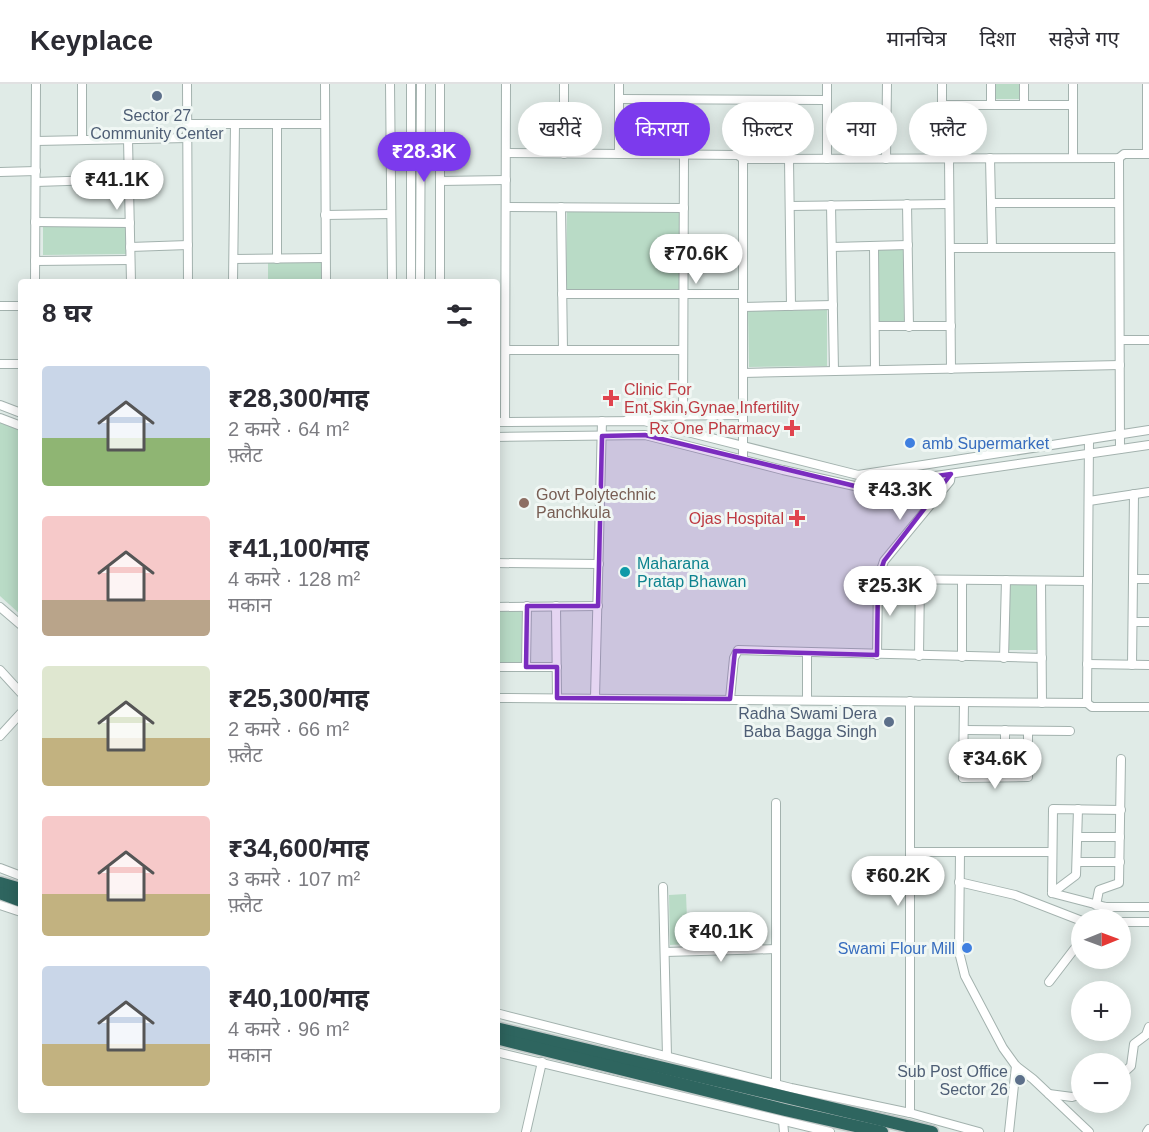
<!DOCTYPE html>
<html lang="hi">
<head>
<meta charset="utf-8">
<style>
  :root { --surface:#fff; --page:#f2f2f3; --text:#2b2b33; --muted:#7c7c81; --line:#e1e1e2; --accent:#7c3aed }
  body { margin:0; font-family:Arial,"Noto Sans Devanagari",sans-serif; background:var(--page); color:var(--text); height:100vh; display:flex; flex-direction:column; font-size:22px; white-space:nowrap }
  * { box-sizing:border-box; margin:0 }
  p { font-size:20px; color:var(--muted) }
  .icon { flex:none; width:33px; height:33px; fill:none; stroke:currentColor; stroke-width:2; stroke-linecap:round; stroke-linejoin:round }
  .map { position:relative; flex:1; overflow:hidden }
  .drawer { position:absolute; left:18px; top:195px; width:482px; height:834px; display:flex; flex-direction:column; background:var(--surface); border-radius:6px; box-shadow:0 3px 15px #0003 }
  .drawer>* { flex:none }
  .hud { position:absolute; left:518px; top:18px; width:542px; height:54px; display:flex; gap:12px }
  .needle { width:39px; rotate:89deg }
  .controls { position:absolute; left:1071px; top:825px; display:grid; gap:12px }
  .controls a { display:grid; place-items:center; width:60px; height:60px; border-radius:50%; background:var(--surface); box-shadow:0 3px 15px #0003; font-size:30px }
  .price { position:absolute; translate:-50% -51px; padding:0 14px; border-radius:21px; background:#fff; color:#222; font-size:20px; line-height:39px; filter:drop-shadow(0 2px 3px #0008) }
  .price::after { content:''; position:absolute; left:50%; top:36px; width:18px; height:14px; margin-left:-9px; background:inherit; clip-path:polygon(0 0,100% 0,50% 100%) }
  .price.active { background:var(--accent); color:#fff }
  ul { padding:0; list-style:none }
  li { display:flex; align-items:center; gap:18px; height:150px; padding:0 24px }
  li span { display:grid; place-items:center; flex:none; width:168px; height:120px; border-radius:6px; color:#555 }
  li>.icon { margin-inline-start:auto }
  span .icon { width:72px; height:72px; fill:#fffc; stroke-width:1 }
  li b { font-size:26px }
  h2 { display:flex; justify-content:space-between; align-items:center; height:72px; padding:0 24px; font-size:26px }
  .tag { padding:0 21px; border-radius:27px; background:var(--surface); box-shadow:0 3px 15px #0003; font-size:21px; line-height:54px }
  .tag.active { background:var(--accent); color:#fff }
  header { display:flex; align-items:center; gap:36px; box-sizing:border-box; height:84px; padding:0 30px; background:var(--surface); border-bottom:2px solid var(--line) }
  header strong { font-size:28px }
  nav { display:flex; gap:33px; margin-inline-start:auto; font-size:21px }
  .map>svg:first-child { display:block }
  .green { fill:#b9dbc6 }
  .lines { fill:none; stroke-linecap:round; stroke-linejoin:round }
  .minor-casing { stroke:#a3b2ae; stroke-width:10 }
  .highway-casing { stroke:#c1c8c7; stroke-width:15 }
  .minor { stroke:#fff; stroke-width:8 }
  .highway { stroke:#2e655f; stroke-width:12 }
  .marked { fill:#7b2cbf; fill-opacity:0.2; stroke:#7b2cbf; stroke-width:4.5; stroke-linejoin:round }
  .service-dot { fill:#5c6f8a; stroke:#f0f7f4; stroke-width:2 }
  .health-dot { fill:#e0444e; stroke:#f0f7f4; stroke-width:2 }
  .shop-dot { fill:#3f7fe0; stroke:#f0f7f4; stroke-width:2 }
  .education-dot { fill:#8d6e63; stroke:#f0f7f4; stroke-width:2 }
  .culture-dot { fill:#0f9aa8; stroke:#f0f7f4; stroke-width:2 }
  .labels { text-anchor:middle; dominant-baseline:central; stroke-width:6; stroke-linejoin:round; paint-order:stroke }
  .service-label { font-size:16px; fill:#4e5e75; stroke:#f0f7f4; text-anchor:end }
  .health-label { font-size:16px; fill:#be3a42; stroke:#f0f7f4; text-anchor:end }
  .shop-label { font-size:16px; fill:#366cbe; stroke:#f0f7f4; text-anchor:start }
  .education-label { font-size:16px; fill:#785e54; stroke:#f0f7f4; text-anchor:start }
  .culture-label { font-size:16px; fill:#0d838f; stroke:#f0f7f4; text-anchor:start }
</style>
</head>
<body>
<header>
<strong>Keyplace</strong>
<nav><a>मानचित्र</a><a>दिशा</a><a>सहेजे गए</a></nav>
</header>
<div class="map">
<svg width="1149" height="1048" viewBox="0 0 1149 1048">
  <rect width="100%" height="100%" fill="#e0ebe7"/>
  <!-- green -->
  <g class="green">
    <path d="M995,0H1020L1019,15H995Z"/>
    <path d="M567,127H681L680,205H566Z"/>
    <path d="M128,141V170L43,171V142Z"/>
    <path d="M877,164H903L904,237H878Z"/>
    <rect x="268" y="178" width="55" height="20"/>
    <path d="M827,226V282L749,283L748,227Z"/>
    <path d="M0,338L21,346V531L0,512Z"/>
    <path d="M1008,498H1038L1037,566H1007Z"/>
    <path d="M496,525H522L523,578H497Z"/>
    <path d="M686,810L688,860L670,861L669,811Z"/>
  </g>
  <g class="lines">
    <!-- minor casing -->
    <g class="minor-casing">
      <g id="minor">
        <path d="M82,0V56"/>
        <path d="M187,0L188,198"/>
        <path d="M325,0L326,198"/>
        <path d="M390,0L392,198"/>
        <path d="M564,0V70"/>
        <path d="M942,0V74"/>
        <path d="M991,0V21"/>
        <path d="M1073,0V74"/>
        <path d="M1147,0V70"/>
        <path d="M619,15L827,16"/>
        <path d="M942,21H1073"/>
        <path d="M1024,21V0"/>
        <path d="M187,40H325"/>
        <path d="M128,55L131,198"/>
        <path d="M36,57L188,54"/>
        <path d="M506,69L738,71L743,75L1119,74L1124,70H1149"/>
        <path d="M619,70V0"/>
        <path d="M949,74L951,285"/>
        <path d="M990,74L992,164"/>
        <path d="M1119,74L1120,365"/>
        <path d="M743,75V376"/>
        <path d="M789,75L791,222"/>
        <path d="M827,75V0"/>
        <path d="M886,75L887,0"/>
        <path d="M0,88L36,87"/>
        <path d="M440,97L506,96"/>
        <path d="M36,98L129,95"/>
        <path d="M991,119H1119"/>
        <path d="M907,120L909,243"/>
        <path d="M831,121L834,287"/>
        <path d="M790,122L949,120"/>
        <path d="M506,123L684,124"/>
        <path d="M561,123L563,266"/>
        <path d="M325,131L391,130"/>
        <path d="M35,138L130,139"/>
        <path d="M874,162L875,286"/>
        <path d="M130,163L188,161"/>
        <path d="M832,163L908,161"/>
        <path d="M950,164H1119"/>
        <path d="M234,175L325,174"/>
        <path d="M277,175V40"/>
        <path d="M35,177L130,176"/>
        <path d="M35,198L36,0"/>
        <path d="M233,198L235,40"/>
        <path d="M411,198V0"/>
        <path d="M420,198L421,0"/>
        <path d="M440,198V0"/>
        <path d="M562,210H743"/>
        <path d="M0,222H21"/>
        <path d="M743,223L833,221"/>
        <path d="M875,242H951"/>
        <path d="M1120,256H1149"/>
        <path d="M506,266H683"/>
        <path d="M0,280H21"/>
        <path d="M743,289L1120,281"/>
        <path d="M0,321L21,329"/>
        <path d="M683,332L684,70"/>
        <path d="M0,334L21,342"/>
        <path d="M627,336L636,332L743,331"/>
        <path d="M496,338L644,337L858,391L1149,346"/>
        <path d="M505,338L506,0"/>
        <path d="M496,353L645,351L783,386L859,403L1149,361"/>
        <path d="M1089,417L1149,408"/>
        <path d="M496,479L599,480"/>
        <path d="M878,495L1088,497"/>
        <path d="M1133,495H1149"/>
        <path d="M962,496V573"/>
        <path d="M1041,497L1042,619"/>
        <path d="M556,522L557,614"/>
        <path d="M0,523L21,541"/>
        <path d="M496,523L598,522"/>
        <path d="M1133,538H1149"/>
        <path d="M877,571L878,495L884,477L950,397L951,390"/>
        <path d="M919,572L920,495"/>
        <path d="M1004,574L1006,496"/>
        <path d="M1087,580L1149,581"/>
        <path d="M1132,581L1134,410"/>
        <path d="M496,583H557"/>
        <path d="M526,583L527,522"/>
        <path d="M0,586L21,609"/>
        <path d="M496,614L1087,619L1092,623H1149"/>
        <path d="M595,614L602,337"/>
        <path d="M730,615L734,574L738,566L1042,574"/>
        <path d="M807,616V570"/>
        <path d="M964,618L963,694L1028,693V647"/>
        <path d="M1087,619L1089,356"/>
        <path d="M964,646L1070,647"/>
        <path d="M1005,646V693"/>
        <path d="M0,652L21,629"/>
        <path d="M964,670H1005"/>
        <path d="M776,719V1000"/>
        <path d="M1121,726L1053,725L1052,809L1106,823H1149"/>
        <path d="M1078,753H1120"/>
        <path d="M911,768H1052"/>
        <path d="M960,768L959,868L965,892L1003,964L1016,982L1033,995L1089,1048"/>
        <path d="M1078,778H1120"/>
        <path d="M0,784L21,792"/>
        <path d="M959,798L1015,811L1082,837"/>
        <path d="M663,803L667,972"/>
        <path d="M1052,809L1076,791L1078,725"/>
        <path d="M0,821L21,828"/>
        <path d="M1096,821L1099,806L1119,799L1121,675"/>
        <path d="M1097,836L1106,823"/>
        <path d="M1120,838H1149"/>
        <path d="M665,868L776,865"/>
        <path d="M1049,898L1082,855"/>
        <path d="M496,929L791,1004L910,1029L979,1048"/>
        <path d="M496,968L830,1048"/>
        <path d="M1120,992L1131,982L1134,960L1146,951L1149,943"/>
        <path d="M1049,1010L1072,1013L1082,1010"/>
        <path d="M910,1029V617"/>
        <path d="M783,1037L784,1048"/>
        <path d="M526,1048L542,978"/>
        <path d="M1009,1048L1016,982"/>
        <path d="M1147,1048L1149,1045"/>
      </g>
    </g>
    <!-- highway casing -->
    <g class="highway-casing">
      <g id="highway">
        <path d="M0,799L21,805"/>
        <path d="M0,809L21,817"/>
        <path d="M496,944L932,1048"/>
        <path d="M496,954L785,1026L882,1048"/>
      </g>
    </g>
    <!-- minor -->
    <use href="#minor" class="minor"/>
    <!-- highway -->
    <use href="#highway" class="highway"/>
  </g>
  <!-- marked area -->
  <path class="marked" d="M645,351L859,403L951,390L884,477L878,495L877,571L735,567L730,615L557,614V583H526L527,522H598L602,352Z"/>
  <!-- markers -->
  <g class="service-dot">
    <circle cx="157" cy="12" r="6"/>
    <circle cx="889" cy="638" r="6"/>
    <circle cx="1020" cy="996" r="6"/>
  </g>
  <g class="health-dot">
    <path d="M608 305h6v6h6v6h-6v6h-6v-6h-6v-6h6z"/>
    <path d="M789 335h6v6h6v6h-6v6h-6v-6h-6v-6h6z"/>
    <path d="M794 425h6v6h6v6h-6v6h-6v-6h-6v-6h6z"/>
  </g>
  <g class="shop-dot">
    <circle cx="910" cy="359" r="6"/>
    <circle cx="967" cy="864" r="6"/>
  </g>
  <circle class="education-dot" cx="524" cy="419" r="6"/>
  <circle class="culture-dot" cx="625" cy="488" r="6"/>
  <g class="labels">
    <!-- service labels -->
    <g class="service-label">
      <text x="157" y="31" text-anchor="middle">Sector 27<tspan x="157" dy="18">Community Center</tspan></text>
      <text x="877" y="629">Radha Swami Dera<tspan x="877" dy="18">Baba Bagga Singh</tspan></text>
      <text x="1008" y="987">Sub Post Office<tspan x="1008" dy="18">Sector 26</tspan></text>
    </g>
    <!-- health labels -->
    <g class="health-label">
      <text x="624" y="305" text-anchor="start">Clinic For<tspan x="624" dy="18">Ent,Skin,Gynae,Infertility</tspan></text>
      <text x="780" y="344">Rx One Pharmacy</text>
      <text x="784" y="434">Ojas Hospital</text>
    </g>
    <!-- shop labels -->
    <g class="shop-label">
      <text x="922" y="359">amb Supermarket</text>
      <text x="955" y="864" text-anchor="end">Swami Flour Mill</text>
    </g>
    <!-- education labels -->
    <g class="education-label">
      <text x="536" y="410">Govt Polytechnic<tspan x="536" dy="18">Panchkula</tspan></text>
    </g>
    <!-- culture labels -->
    <g class="culture-label">
      <text x="637" y="479">Maharana<tspan x="637" dy="18">Pratap Bhawan</tspan></text>
    </g>
  </g>
</svg>
<div class="controls">
<a><svg class="needle" viewBox="-14 -14 28 28"><path d="M0-13l5 13h-10z" fill="#e53935"/><path d="M0 13l5-13h-10z" fill="#7c7c81"/></svg></a>
<a>+</a>
<a>−</a>
</div>
<b class="price active" style="left:424px;top:99px">₹28.3K</b>
<b class="price" style="left:117px;top:127px">₹41.1K</b>
<b class="price" style="left:696px;top:201px">₹70.6K</b>
<b class="price" style="left:900px;top:437px">₹43.3K</b>
<b class="price" style="left:890px;top:533px">₹25.3K</b>
<b class="price" style="left:995px;top:706px">₹34.6K</b>
<b class="price" style="left:898px;top:823px">₹60.2K</b>
<b class="price" style="left:721px;top:879px">₹40.1K</b>
<div class="hud">
<a class="tag">खरीदें</a>
<a class="tag active">किराया</a>
<a class="tag">फ़िल्टर</a>
<a class="tag">नया</a>
<a class="tag">फ़्लैट</a>
</div>
<section class="drawer">
<h2>8 घर<svg class="icon" aria-label="filters" viewBox="0 0 24 24"><path d="M4 7h16M4 17h16"/><circle cx="9" cy="7" r="2"/><circle cx="15" cy="17" r="2"/></svg></h2>
<ul>
<li><span style="background:linear-gradient(#c9d6e8 60%,#8fb573 0)"><svg class="icon" aria-label="home" viewBox="0 0 24 24"><path d="M3 11l9-7 9 7M6 9v11h12V9"/></svg></span><div><b>₹28,300/माह</b><p>2 कमरे · 64 m²</p><p>फ़्लैट</p></div></li>
<li><span style="background:linear-gradient(#f6c9c9 70%,#b9a48a 0)"><svg class="icon" aria-label="home" viewBox="0 0 24 24"><path d="M3 11l9-7 9 7M6 9v11h12V9"/></svg></span><div><b>₹41,100/माह</b><p>4 कमरे · 128 m²</p><p>मकान</p></div></li>
<li><span style="background:linear-gradient(#dfe7d0 60%,#c2b280 0)"><svg class="icon" aria-label="home" viewBox="0 0 24 24"><path d="M3 11l9-7 9 7M6 9v11h12V9"/></svg></span><div><b>₹25,300/माह</b><p>2 कमरे · 66 m²</p><p>फ़्लैट</p></div></li>
<li><span style="background:linear-gradient(#f6c9c9 65%,#c2b280 0)"><svg class="icon" aria-label="home" viewBox="0 0 24 24"><path d="M3 11l9-7 9 7M6 9v11h12V9"/></svg></span><div><b>₹34,600/माह</b><p>3 कमरे · 107 m²</p><p>फ़्लैट</p></div></li>
<li><span style="background:linear-gradient(#c9d6e8 65%,#c2b280 0)"><svg class="icon" aria-label="home" viewBox="0 0 24 24"><path d="M3 11l9-7 9 7M6 9v11h12V9"/></svg></span><div><b>₹40,100/माह</b><p>4 कमरे · 96 m²</p><p>मकान</p></div></li>
</ul>
</section>
</div>
</body>
</html>
